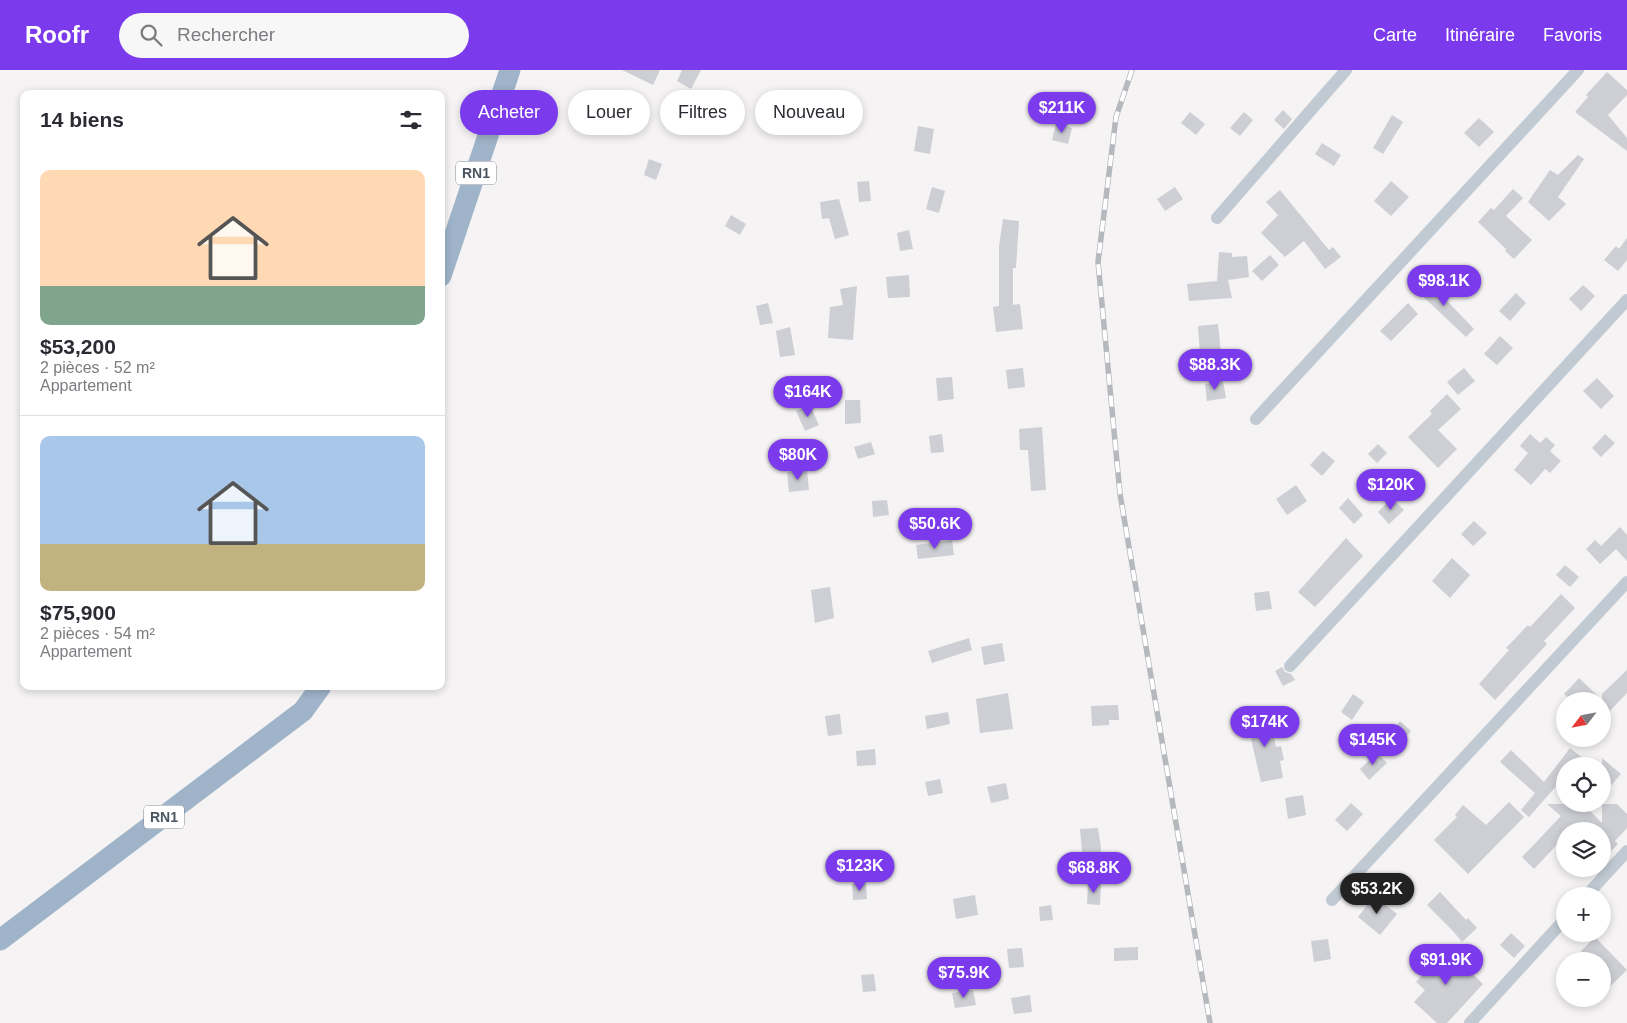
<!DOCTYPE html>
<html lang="fr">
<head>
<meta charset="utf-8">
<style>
  :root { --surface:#fff; --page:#f7f7f7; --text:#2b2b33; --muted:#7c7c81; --line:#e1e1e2; --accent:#7c3aed }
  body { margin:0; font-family:Arial,sans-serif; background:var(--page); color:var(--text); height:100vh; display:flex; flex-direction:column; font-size:19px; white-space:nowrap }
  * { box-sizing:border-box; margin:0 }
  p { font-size:16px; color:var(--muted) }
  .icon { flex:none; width:28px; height:28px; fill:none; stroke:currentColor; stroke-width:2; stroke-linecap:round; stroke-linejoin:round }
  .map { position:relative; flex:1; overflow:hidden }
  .drawer { position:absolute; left:20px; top:20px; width:425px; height:600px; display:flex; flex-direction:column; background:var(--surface); border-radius:10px; box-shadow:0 2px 8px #0003 }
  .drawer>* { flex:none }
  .guide { position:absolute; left:460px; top:20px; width:475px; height:45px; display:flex; gap:10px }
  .needle { width:32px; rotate:238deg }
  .controls { position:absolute; left:1556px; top:622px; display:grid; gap:10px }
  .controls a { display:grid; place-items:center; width:55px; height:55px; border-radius:50%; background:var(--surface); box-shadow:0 2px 8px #0003; font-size:25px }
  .price { position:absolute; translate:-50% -42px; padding:0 11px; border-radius:18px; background:var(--accent); color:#fff; font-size:16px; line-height:32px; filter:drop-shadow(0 1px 2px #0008) }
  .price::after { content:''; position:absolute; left:50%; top:30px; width:15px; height:11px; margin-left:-8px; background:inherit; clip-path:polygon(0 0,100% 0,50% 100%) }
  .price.on { background:#222; color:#fff }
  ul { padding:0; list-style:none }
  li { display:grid; align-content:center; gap:10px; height:265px; padding:0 20px }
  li+li { border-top:1px solid var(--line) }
  li span { display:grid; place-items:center; height:155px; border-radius:10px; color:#555 }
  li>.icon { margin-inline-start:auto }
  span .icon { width:90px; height:90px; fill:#fffc; stroke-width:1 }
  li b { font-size:21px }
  h2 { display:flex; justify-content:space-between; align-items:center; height:60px; padding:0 20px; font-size:21px }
  .tag { padding:0 18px; border-radius:22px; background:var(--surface); box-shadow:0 2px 8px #0003; font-size:18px; line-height:45px }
  .tag.on { background:var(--accent); color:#fff }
  header { display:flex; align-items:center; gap:30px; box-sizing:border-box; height:70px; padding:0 25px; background:var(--accent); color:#fff }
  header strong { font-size:24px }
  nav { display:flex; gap:28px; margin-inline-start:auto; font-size:18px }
  .search { width:350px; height:45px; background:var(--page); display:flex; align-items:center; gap:12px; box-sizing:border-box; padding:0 18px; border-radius:28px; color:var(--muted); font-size:19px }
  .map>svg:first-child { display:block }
  .building { fill:#cdcfd5 }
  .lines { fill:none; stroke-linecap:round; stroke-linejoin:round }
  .minor { stroke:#c1cad2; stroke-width:12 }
  .trunk { stroke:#9fb4c9; stroke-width:21 }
  .rail-casing { stroke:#b5b8bd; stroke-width:5.5 }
  .rail { stroke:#fff; stroke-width:4; stroke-dasharray:11; stroke-linecap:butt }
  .labels { text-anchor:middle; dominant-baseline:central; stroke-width:4; stroke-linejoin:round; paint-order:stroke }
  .shield { fill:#fff; stroke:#808990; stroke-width:1 }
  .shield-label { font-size:14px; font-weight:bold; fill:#4a5661 }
</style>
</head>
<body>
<header>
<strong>Roofr</strong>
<div class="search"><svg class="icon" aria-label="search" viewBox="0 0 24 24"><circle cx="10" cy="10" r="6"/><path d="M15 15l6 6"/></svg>Rechercher</div>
<nav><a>Carte</a><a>Itinéraire</a><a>Favoris</a></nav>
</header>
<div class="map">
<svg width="1627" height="953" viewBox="0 0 1627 953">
  <rect width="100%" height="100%" fill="#f5f3f3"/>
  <!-- building -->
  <g class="building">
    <path d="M622,0H660L653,15Z"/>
    <path d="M682,0H701L691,19L677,11Z"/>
    <path d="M1607,2L1627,20V25L1608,45L1627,68V81L1575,42L1588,27L1586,25Z"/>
    <path d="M1283,40L1292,49L1284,59L1274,50Z"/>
    <path d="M1190,42L1205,54L1196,65L1181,53Z"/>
    <path d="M1244,42L1253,50L1240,66L1230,58Z"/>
    <path d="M1392,45L1403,52L1383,84L1373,78Z"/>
    <path d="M1479,48L1494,62L1479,77L1464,63Z"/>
    <path d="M1056,54L1072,58L1068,74L1052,70Z"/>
    <path d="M918,56L934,59L930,84L914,81Z"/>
    <path d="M1322,73L1341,85L1334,96L1315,84Z"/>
    <path d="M1578,85L1584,89L1558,127L1566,134L1549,151L1528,132L1550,100L1558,105Z"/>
    <path d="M649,89L662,94L656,110L644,105Z"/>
    <path d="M869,111L871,131L859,132L857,112Z"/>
    <path d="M1391,111L1409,127L1391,146L1374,131Z"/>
    <path d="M932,117L945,121L939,143L926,139Z"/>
    <path d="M1175,117L1183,129L1165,141L1157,129Z"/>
    <path d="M1513,119L1523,128L1506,146L1532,170L1514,189L1505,181L1506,179L1478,152L1491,138L1494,140Z"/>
    <path d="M1280,120L1329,180L1333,177L1341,187L1325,199L1304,171L1285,187L1261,163L1278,145L1266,132Z"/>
    <path d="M839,129L849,165L835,169L829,148L822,149L820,132Z"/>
    <path d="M731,145L746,154L740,165L725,156Z"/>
    <path d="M1003,149L1019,151L1016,198H1013V235L1020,234L1023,259L996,262L993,237L999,236V176Z"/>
    <path d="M909,160L913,179L900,181L897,163Z"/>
    <path d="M1627,168V190L1618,201L1604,190L1616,176L1619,179Z"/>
    <path d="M1219,182L1232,183V187L1247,186L1249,207L1228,210L1232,228L1189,231L1187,214L1217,211Z"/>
    <path d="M1270,185L1279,195L1262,211L1252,201Z"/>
    <path d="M909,205L910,227L888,228L886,207Z"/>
    <path d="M1426,209L1474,259L1466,267L1415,219Z"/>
    <path d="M1583,215L1595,226L1581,241L1569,229Z"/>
    <path d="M857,216L853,270L828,268L830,237L843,235L840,219Z"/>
    <path d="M1516,223L1526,233L1510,251L1499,241Z"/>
    <path d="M768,233L773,253L760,255L756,236Z"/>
    <path d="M1408,233L1418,244L1391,271L1380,261Z"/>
    <path d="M1218,254L1221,283L1200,284L1198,256Z"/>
    <path d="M790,257L795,285L780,287L776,261Z"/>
    <path d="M1500,266L1513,278L1497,295L1484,284Z"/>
    <path d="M1023,298L1025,317L1008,319L1006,300Z"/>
    <path d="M1464,298L1475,311L1458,325L1447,312Z"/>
    <path d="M952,307L954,329L938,331L936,308Z"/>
    <path d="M1597,308L1614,326L1601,339L1583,321Z"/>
    <path d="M1223,311L1226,328L1207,331L1205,314Z"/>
    <path d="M1447,324L1461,339L1438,360L1457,379L1438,398L1408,367L1432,344L1430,341Z"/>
    <path d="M845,330H860L861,353L845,354Z"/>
    <path d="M810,335L819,355L805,361L796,341Z"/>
    <path d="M1042,357L1046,420L1031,421L1028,380H1020L1019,359Z"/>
    <path d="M942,364L944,382L931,383L929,366Z"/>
    <path d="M1530,364L1540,373L1546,367L1555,375L1550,381L1561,391L1550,403L1545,399L1531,415L1514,400L1528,383L1520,376Z"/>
    <path d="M1605,364L1615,373L1601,387L1592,378Z"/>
    <path d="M871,372L875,384L858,389L854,377Z"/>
    <path d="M1378,374L1387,383L1377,393L1368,384Z"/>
    <path d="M1323,381L1335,391L1322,406L1310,395Z"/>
    <path d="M807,400L809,420L789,422L787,402Z"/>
    <path d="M1296,415L1307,431L1287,445L1276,429Z"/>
    <path d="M1348,428L1363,445L1354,454L1339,438Z"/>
    <path d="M1392,428L1404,440L1389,454L1378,442Z"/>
    <path d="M887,430L889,445L873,447L872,431Z"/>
    <path d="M1474,451L1487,463L1473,476L1461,464Z"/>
    <path d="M1620,457L1627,465V491L1616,479L1600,494L1586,479L1595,470L1601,476Z"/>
    <path d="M1346,468L1363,486L1315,537L1298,522Z"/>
    <path d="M952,470L954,485L918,489L916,475Z"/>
    <path d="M1452,488L1470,505L1450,528L1432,511Z"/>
    <path d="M1565,495L1579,507L1570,517L1556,505Z"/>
    <path d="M830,517L834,548L815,553L811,520Z"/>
    <path d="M1269,521L1272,539L1256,541L1254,523Z"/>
    <path d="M1561,524L1575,538L1544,571L1547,574L1495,630L1479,614L1509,580L1506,578L1528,555L1530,557Z"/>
    <path d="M969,568L972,580L932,593L928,581Z"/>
    <path d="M1002,573L1005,591L984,595L981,577Z"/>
    <path d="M1282,597L1285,602L1291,604L1295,610L1283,616L1275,601Z"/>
    <path d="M1627,600V623L1602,649V631H1572L1564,624L1579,608L1602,630V624Z"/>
    <path d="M1008,623L1013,659L980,663L976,629Z"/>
    <path d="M1353,624L1364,632L1352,650L1341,642Z"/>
    <path d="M1118,635L1119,650H1109V655L1092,656L1091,636Z"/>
    <path d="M1258,637L1265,660L1272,658L1276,677L1281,676L1284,690L1280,691L1283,708L1261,712L1251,669H1253L1246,641Z"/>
    <path d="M948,642L950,654L927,659L925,646Z"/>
    <path d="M840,644L842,664L828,666L825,646Z"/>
    <path d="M1400,651L1411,661L1396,678L1385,669Z"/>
    <path d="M1570,678L1593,696H1565V706L1529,747L1521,740L1535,723L1500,692L1511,680L1544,712Z"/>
    <path d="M875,679L876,695L857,696L856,681Z"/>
    <path d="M1377,683L1387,693L1369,710L1360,699Z"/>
    <path d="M1602,688L1621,704L1602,726Z"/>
    <path d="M940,709L943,723L928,726L925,712Z"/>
    <path d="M1006,713L1009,729L991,733L987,717Z"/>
    <path d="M1303,725L1306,745L1288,749L1285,728Z"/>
    <path d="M1509,732L1524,747L1468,804L1434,770L1457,747L1455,745L1463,735L1486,755Z"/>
    <path d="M1351,733L1363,744L1347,761L1335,750Z"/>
    <path d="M1547,734H1583L1602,753V734H1617L1627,744V758L1615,771L1618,774L1602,790V761H1565V766L1534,799L1522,787L1561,746Z"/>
    <path d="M1098,758L1101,778L1099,796L1083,794L1080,759Z"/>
    <path d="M866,813L867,829L853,830L852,814Z"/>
    <path d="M1088,813L1101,814L1100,835L1087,834Z"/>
    <path d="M1440,822L1466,850L1468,848L1477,858L1462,872L1453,861L1427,835Z"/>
    <path d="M975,825L978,845L956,849L953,829Z"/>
    <path d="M1374,826L1397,844L1380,865L1358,847Z"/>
    <path d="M1051,835L1053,850L1040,851L1039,837Z"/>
    <path d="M1511,863L1525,876L1514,888L1500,875Z"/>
    <path d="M1595,867L1627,900L1602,924V891H1591L1581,881Z"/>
    <path d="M1328,869L1331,889L1314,892L1311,871Z"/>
    <path d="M1443,875L1483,914L1447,953H1437L1414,932L1425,920L1416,912L1429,897L1425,893Z"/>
    <path d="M1138,877V890L1114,891V878Z"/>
    <path d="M1022,878L1024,897L1009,898L1007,879Z"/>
    <path d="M874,904L876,921L863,922L861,905Z"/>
    <path d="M973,920L976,935L955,938L952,923Z"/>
    <path d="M1030,925L1032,942L1014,944L1011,928Z"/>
  </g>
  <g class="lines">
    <!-- minor -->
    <g class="minor">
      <path d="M1217,148L1346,0"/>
      <path d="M1256,349L1578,0"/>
      <path d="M1290,596L1627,230"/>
      <path d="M1586,826L1627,781"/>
      <path d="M1332,830L1627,512"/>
      <path d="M1470,953L1565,849"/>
    </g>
    <!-- trunk -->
    <g class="trunk">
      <path d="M441,206L510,0"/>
      <path d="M0,870L303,641L321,616"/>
    </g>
    <!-- rail casing -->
    <g class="rail-casing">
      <path id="rail" d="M1132,0L1116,47L1098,192L1120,424L1210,953"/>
    </g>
    <!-- rail -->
    <use href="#rail" class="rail"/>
  </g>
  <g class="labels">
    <!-- shield labels -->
    <g class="shield">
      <rect x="456" y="91.5" width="40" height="23" rx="4"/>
      <rect x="144" y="735.5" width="40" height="23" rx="4"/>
    </g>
    <g class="shield-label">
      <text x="476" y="103">RN1</text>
      <text x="164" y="747">RN1</text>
    </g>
  </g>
</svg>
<div class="controls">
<a><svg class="needle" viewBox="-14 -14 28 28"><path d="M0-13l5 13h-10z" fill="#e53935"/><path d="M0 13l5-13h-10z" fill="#7c7c81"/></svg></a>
<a><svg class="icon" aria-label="locate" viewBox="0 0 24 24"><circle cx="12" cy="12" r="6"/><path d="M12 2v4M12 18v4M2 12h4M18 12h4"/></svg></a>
<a><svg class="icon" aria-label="layers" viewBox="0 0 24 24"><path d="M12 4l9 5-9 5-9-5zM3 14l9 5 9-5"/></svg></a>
<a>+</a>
<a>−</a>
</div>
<b class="price" style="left:1062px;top:64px">$211K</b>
<b class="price" style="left:1444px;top:237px">$98.1K</b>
<b class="price" style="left:1215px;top:321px">$88.3K</b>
<b class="price" style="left:808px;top:348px">$164K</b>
<b class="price" style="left:798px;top:411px">$80K</b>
<b class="price" style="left:1391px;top:441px">$120K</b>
<b class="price" style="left:935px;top:480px">$50.6K</b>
<b class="price" style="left:1265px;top:678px">$174K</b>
<b class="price" style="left:1373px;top:696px">$145K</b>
<b class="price" style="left:860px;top:822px">$123K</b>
<b class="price" style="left:1094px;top:824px">$68.8K</b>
<b class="price on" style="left:1377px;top:845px">$53.2K</b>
<b class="price" style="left:1446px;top:916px">$91.9K</b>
<b class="price" style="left:964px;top:929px">$75.9K</b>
<div class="guide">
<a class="tag on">Acheter</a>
<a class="tag">Louer</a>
<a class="tag">Filtres</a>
<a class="tag">Nouveau</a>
</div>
<section class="drawer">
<h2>14 biens<svg class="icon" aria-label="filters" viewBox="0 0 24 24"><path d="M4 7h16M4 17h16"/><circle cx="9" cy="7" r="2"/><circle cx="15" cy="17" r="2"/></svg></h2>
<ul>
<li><span style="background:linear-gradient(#ffd9b3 75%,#7fa58c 0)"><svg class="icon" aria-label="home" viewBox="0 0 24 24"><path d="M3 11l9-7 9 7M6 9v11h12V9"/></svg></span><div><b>$53,200</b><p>2 pièces · 52 m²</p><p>Appartement</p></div></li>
<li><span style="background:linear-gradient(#a9c7e8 70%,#c2b280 0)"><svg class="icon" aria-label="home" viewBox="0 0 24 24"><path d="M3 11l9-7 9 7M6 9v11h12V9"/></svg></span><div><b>$75,900</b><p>2 pièces · 54 m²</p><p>Appartement</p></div></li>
</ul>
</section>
</div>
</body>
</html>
